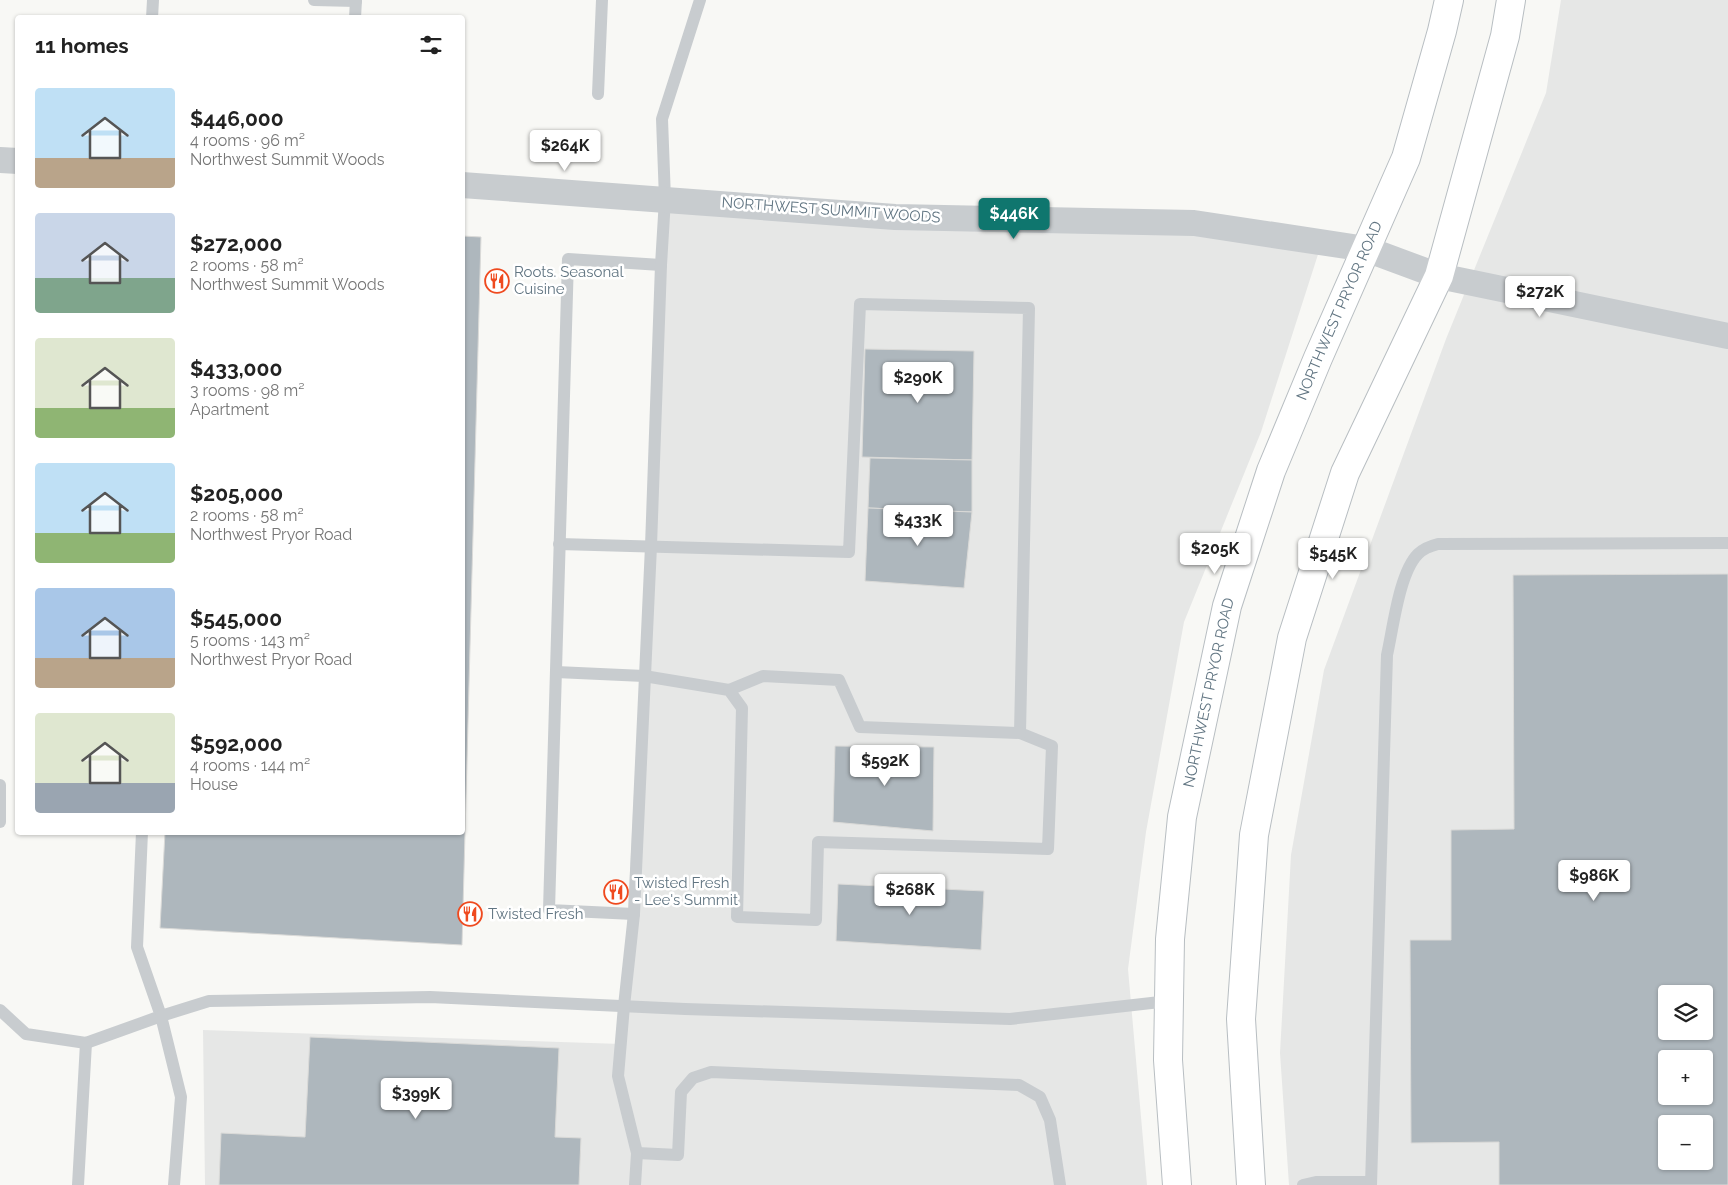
<!DOCTYPE html>
<html lang="en">
<head>
<meta charset="utf-8">
<style>
  :root { --surface:#fff; --page:#f6f6f6; --text:#222; --muted:#767676; --accent:#0f766e }
  body { margin:0; font-family:Raleway,sans-serif; background:var(--page); color:var(--text); height:100vh; display:flex; flex-direction:column; font-size:19px; white-space:nowrap }
  * { box-sizing:border-box; margin:0 }
  p { font-size:16px; color:var(--muted) }
  .icon { flex:none; width:28px; height:28px; fill:none; stroke:currentColor; stroke-width:2; stroke-linecap:round; stroke-linejoin:round }
  .map { position:relative; flex:1; overflow:hidden }
  .drawer { position:absolute; left:15px; top:15px; width:450px; height:820px; display:flex; flex-direction:column; background:var(--surface); border-radius:5px; box-shadow:0 1px 4px #0004 }
  .drawer>* { flex:none }
  .tools { position:absolute; left:1658px; top:985px; display:grid; gap:10px }
  .tools a { display:grid; place-items:center; width:55px; height:55px; border-radius:5px; background:var(--surface); box-shadow:0 1px 4px #0004; font-size:25px }
  .price { position:absolute; translate:-50% -42px; padding:0 11px; border-radius:5px; background:#fff; color:#222; font-size:16px; line-height:32px; filter:drop-shadow(0 1px 2px #0008) }
  .price::after { content:''; position:absolute; left:50%; top:30px; width:15px; height:11px; margin-left:-8px; background:inherit; clip-path:polygon(0 0,100% 0,50% 100%) }
  .price.on { background:var(--accent); color:#fff }
  ul { padding:0; list-style:none }
  li { display:flex; align-items:center; gap:15px; height:125px; padding:0 20px }
  li span { display:grid; place-items:center; flex:none; width:140px; height:100px; border-radius:5px; color:#555 }
  li>.icon { margin-inline-start:auto }
  span .icon { width:60px; height:60px; fill:#fffc; stroke-width:1 }
  li b { font-size:21px }
  h2 { display:flex; justify-content:space-between; align-items:center; height:60px; padding:0 20px; font-size:21px }
  .map>svg:first-child { display:block }
  .built { fill:#e6e7e6; fill-rule:evenodd }
  .building { fill:#aeb7bd; stroke:#dadad8; fill-rule:evenodd }
  .lines { fill:none; stroke-linecap:round; stroke-linejoin:round }
  .secondary-casing { stroke:#b8bec2; stroke-width:30 }
  .service { stroke:#c8cccf; stroke-width:12 }
  .minor { stroke:#c8cccf; stroke-width:26 }
  .secondary { stroke:#fff; stroke-width:28 }
  .labels { text-anchor:middle; dominant-baseline:central; stroke-width:5; stroke-linejoin:round; paint-order:stroke }
  .street-label { font-size:15px; fill:#617582; stroke:#fff }
  .poi-label { font-size:15px; fill:#617582; stroke:#fff; text-anchor:start }
</style>
</head>
<body>
<div class="map">
<svg width="1728" height="1185" viewBox="0 0 1728 1185">
  <rect width="100%" height="100%" fill="#f8f8f5"/>
  <!-- built -->
  <g class="built">
    <path d="M1561,0H1728V1185H1289L1280,1053L1291,855L1324,670L1446,339L1546,93ZM1666,994H1704V1031H1666ZM1666,1059H1704V1096H1666ZM1666,1124H1704V1161H1666Z"/>
    <path d="M665,199L1322,242L1261,432L1184,622L1146,832L1128,969L1147,1185H205L203,1030L621,1044Z"/>
  </g>
  <!-- building -->
  <g class="building">
    <path d="M462,236L481,237L462,945L160,928L165,832H462Z"/>
    <path d="M865,349L974,351L972,460L862,457Z"/>
    <path d="M870,458L972,460V512L868,508Z"/>
    <path d="M868,508L972,512L964,588L865,581Z"/>
    <path d="M1728,574V1185H1499V1142L1411,1143L1410,940H1451V830L1514,829L1513,575ZM1666,994H1704V1031H1666ZM1666,1059H1704V1096H1666ZM1666,1124H1704V1161H1666Z"/>
    <path d="M835,746L934,747L933,831L833,822Z"/>
    <path d="M838,884L984,891L981,950L836,941Z"/>
    <path d="M310,1037L559,1048L555,1137L581,1138L579,1185H219L221,1133L305,1137Z"/>
  </g>
  <g class="lines">
    <!-- secondary casing -->
    <g class="secondary-casing">
      <g id="secondary">
        <path id="s1" d="M1177,1185L1168,1060L1170,939L1182,817L1227,606L1271,471L1318,358L1406,158L1442,31L1449,0"/>
        <path d="M1251,1185L1241,1019L1254,835L1292,638L1345,473L1439,276L1505,36L1511,0"/>
      </g>
    </g>
    <!-- service -->
    <g class="service">
      <path d="M314,0L356,1"/>
      <path d="M152,18L153,0"/>
      <path d="M355,18L356,0"/>
      <path d="M598,94L602,0"/>
      <path d="M556,672L644,676L729,690L742,708L737,917L816,920L818,842L1048,849L1052,746L1020,733L1029,308L860,304L849,552L559,544"/>
      <path d="M729,690L763,676L839,680L860,727L1020,733"/>
      <path d="M0,785V822"/>
      <path d="M634,914L549,910L568,259L661,265"/>
      <path d="M0,1010L26,1034L86,1043L161,1016L137,947L142,832"/>
      <path d="M637,1153L678,1155L681,1092L693,1078L711,1072L1019,1085L1040,1097L1050,1120L1060,1185"/>
      <path d="M78,1185L86,1043"/>
      <path d="M174,1185L181,1097L161,1016L209,1001L430,997L685,1009L1010,1019L1169,1001"/>
      <path d="M635,1185L637,1153L618,1076L624,1006L634,914L651,546L661,265L665,199L662,119L700,0"/>
      <path d="M1303,1185L1316,1182H1371"/>
      <path d="M1371,1185L1387,655C1393,629 1399,573 1418,554C1424,548 1430,546 1438,544L1728,543"/>
    </g>
    <!-- minor -->
    <g class="minor">
      <path d="M0,160L18,161"/>
      <path d="M462,185L895,217L1194,223L1366,249L1439,276L1728,336"/>
    </g>
    <!-- secondary -->
    <use href="#secondary" class="secondary"/>
  </g>
  <!-- icons -->
  <defs>
    <g id="restaurant-ring" transform="scale(1.25)"><circle r="9.5" fill="#fff" stroke="#ef4a1f" stroke-width="1.5"/><path d="M-5-6h1v4h1v-4h1v4h1v-4h1v5L-1.5 .5V6h-2V.5L-5-1ZM5-6V6H3V1.5H1.5Q1.5-4 5-6Z" fill="#ef4a1f"/></g>
  </defs>
  <g fill-rule="evenodd">
    <use href="#restaurant-ring" x="497" y="281"/>
    <use href="#restaurant-ring" x="616" y="892"/>
    <use href="#restaurant-ring" x="470" y="914"/>
  </g>
  <g class="labels">
    <!-- street labels -->
    <g class="street-label">
      <text transform="translate(831 210) rotate(4)">NORTHWEST SUMMIT WOODS</text>
      <text stroke="none"><textPath href="#s1" startOffset="901">NORTHWEST PRYOR ROAD</textPath></text>
      <text stroke="none"><textPath href="#s1" startOffset="496">NORTHWEST PRYOR ROAD</textPath></text>
    </g>
    <!-- poi labels -->
    <g class="poi-label">
      <text x="514" y="272">Roots. Seasonal<tspan x="514" dy="17">Cuisine</tspan></text>
      <text x="634" y="883">Twisted Fresh<tspan x="634" dy="17">- Lee's Summit</tspan></text>
      <text x="488" y="914">Twisted Fresh</text>
    </g>
  </g>
</svg>
<div class="tools">
<a><svg class="icon" aria-label="layers" viewBox="0 0 24 24"><path d="M12 4l9 5-9 5-9-5zM3 14l9 5 9-5"/></svg></a>
<a>+</a>
<a>−</a>
</div>
<b class="price" style="left:565px;top:172px">$264K</b>
<b class="price on" style="left:1014px;top:240px">$446K</b>
<b class="price" style="left:1540px;top:318px">$272K</b>
<b class="price" style="left:918px;top:404px">$290K</b>
<b class="price" style="left:918px;top:547px">$433K</b>
<b class="price" style="left:1215px;top:575px">$205K</b>
<b class="price" style="left:1333px;top:580px">$545K</b>
<b class="price" style="left:885px;top:787px">$592K</b>
<b class="price" style="left:1594px;top:902px">$986K</b>
<b class="price" style="left:910px;top:916px">$268K</b>
<b class="price" style="left:416px;top:1120px">$399K</b>
<section class="drawer">
<h2>11 homes<svg class="icon" aria-label="filters" viewBox="0 0 24 24"><path d="M4 7h16M4 17h16"/><circle cx="9" cy="7" r="2"/><circle cx="15" cy="17" r="2"/></svg></h2>
<ul>
<li><span style="background:linear-gradient(#bfe0f5 70%,#b9a48a 0)"><svg class="icon" aria-label="home" viewBox="0 0 24 24"><path d="M3 11l9-7 9 7M6 9v11h12V9"/></svg></span><div><b>$446,000</b><p>4 rooms · 96 m²</p><p>Northwest Summit Woods</p></div></li>
<li><span style="background:linear-gradient(#c9d6e8 65%,#7fa58c 0)"><svg class="icon" aria-label="home" viewBox="0 0 24 24"><path d="M3 11l9-7 9 7M6 9v11h12V9"/></svg></span><div><b>$272,000</b><p>2 rooms · 58 m²</p><p>Northwest Summit Woods</p></div></li>
<li><span style="background:linear-gradient(#dfe7d0 70%,#8fb573 0)"><svg class="icon" aria-label="home" viewBox="0 0 24 24"><path d="M3 11l9-7 9 7M6 9v11h12V9"/></svg></span><div><b>$433,000</b><p>3 rooms · 98 m²</p><p>Apartment</p></div></li>
<li><span style="background:linear-gradient(#bfe0f5 70%,#8fb573 0)"><svg class="icon" aria-label="home" viewBox="0 0 24 24"><path d="M3 11l9-7 9 7M6 9v11h12V9"/></svg></span><div><b>$205,000</b><p>2 rooms · 58 m²</p><p>Northwest Pryor Road</p></div></li>
<li><span style="background:linear-gradient(#a9c7e8 70%,#b9a48a 0)"><svg class="icon" aria-label="home" viewBox="0 0 24 24"><path d="M3 11l9-7 9 7M6 9v11h12V9"/></svg></span><div><b>$545,000</b><p>5 rooms · 143 m²</p><p>Northwest Pryor Road</p></div></li>
<li><span style="background:linear-gradient(#dfe7d0 70%,#9aa5b1 0)"><svg class="icon" aria-label="home" viewBox="0 0 24 24"><path d="M3 11l9-7 9 7M6 9v11h12V9"/></svg></span><div><b>$592,000</b><p>4 rooms · 144 m²</p><p>House</p></div></li>
</ul>
</section>
</div>
</body>
</html>
